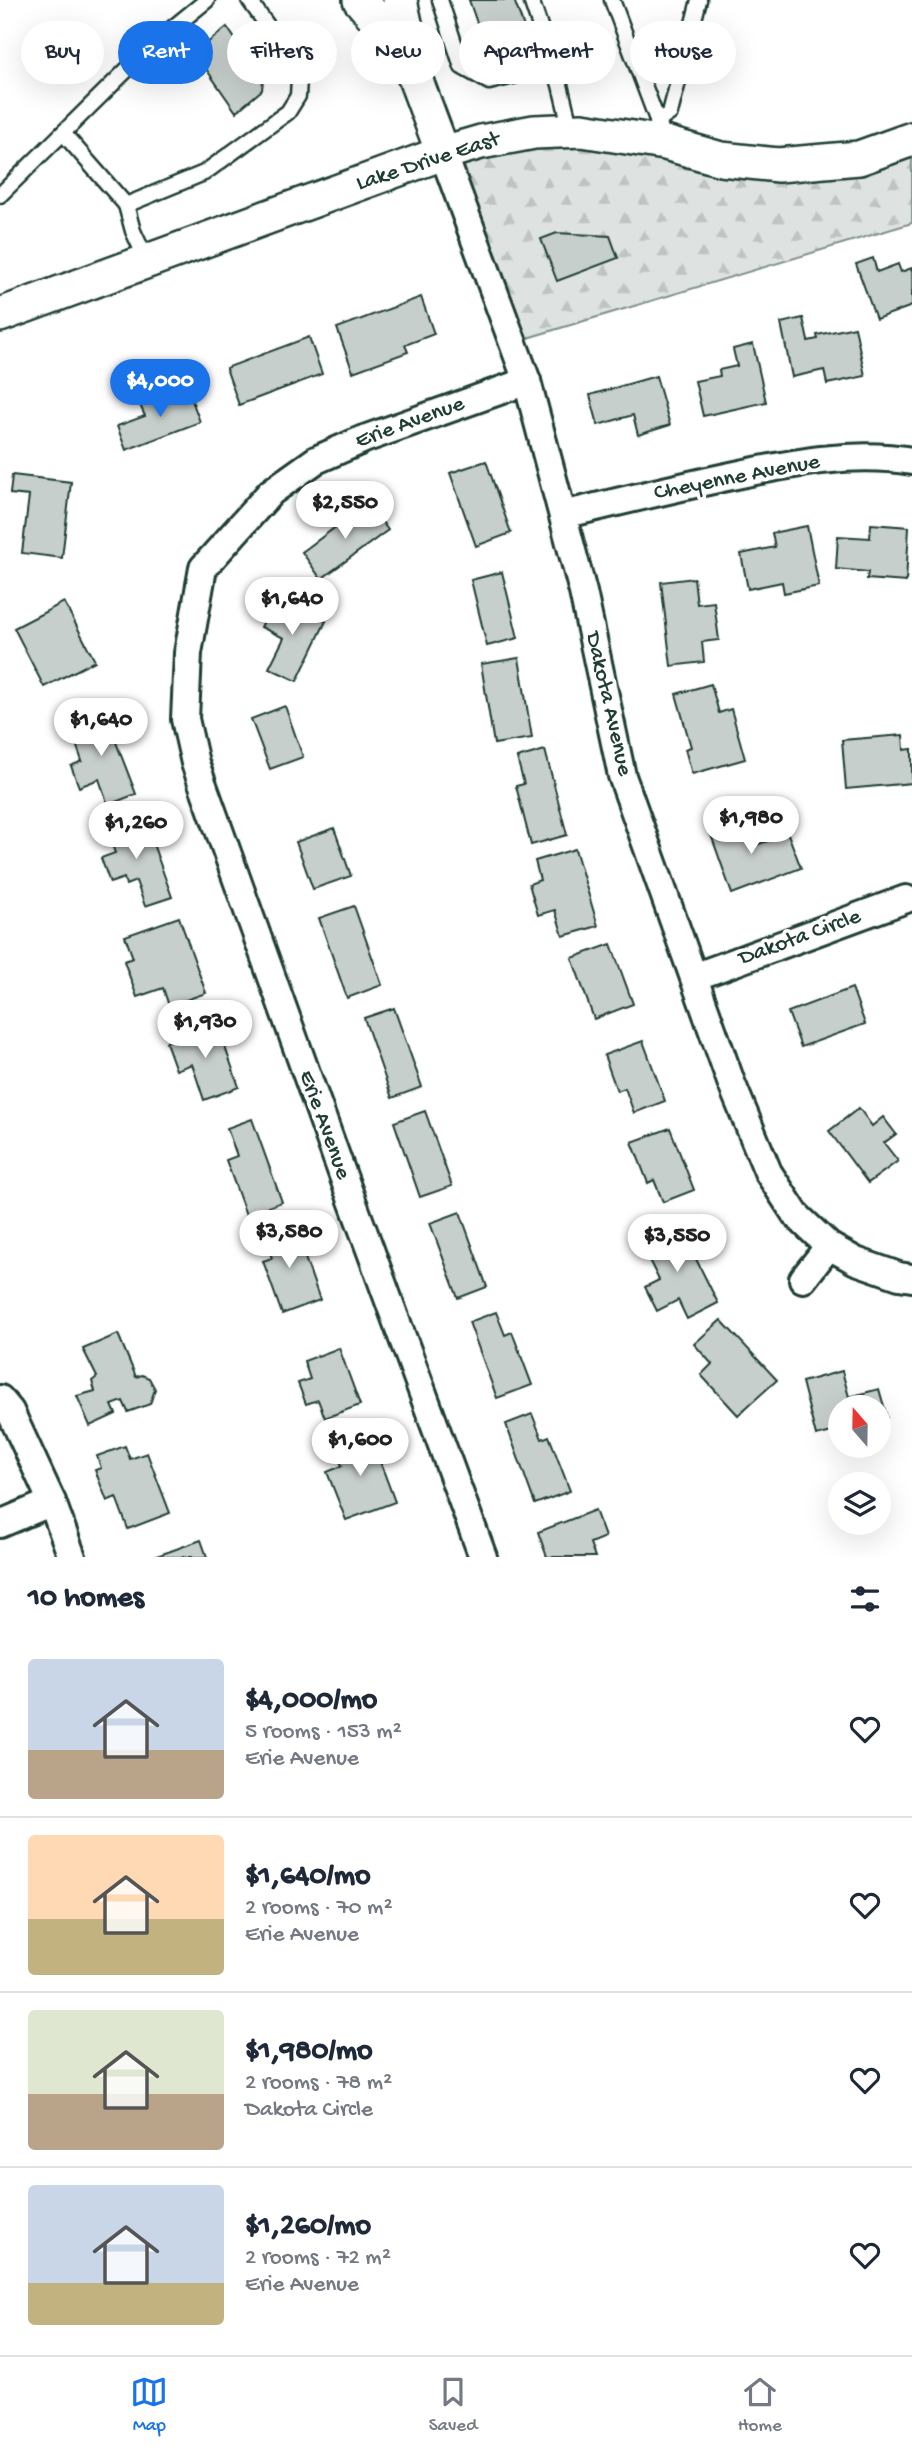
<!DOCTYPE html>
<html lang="en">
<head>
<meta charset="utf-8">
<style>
  :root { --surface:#fff; --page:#f2f2f3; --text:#1f2937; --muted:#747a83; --line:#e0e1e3; --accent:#1a73e8 }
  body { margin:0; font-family:"Gochi Hand",sans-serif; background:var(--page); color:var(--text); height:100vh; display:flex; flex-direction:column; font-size:26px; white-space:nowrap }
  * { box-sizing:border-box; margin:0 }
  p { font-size:23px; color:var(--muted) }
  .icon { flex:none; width:38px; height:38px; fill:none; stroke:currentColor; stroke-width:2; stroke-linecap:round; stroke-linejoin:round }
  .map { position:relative; height:1557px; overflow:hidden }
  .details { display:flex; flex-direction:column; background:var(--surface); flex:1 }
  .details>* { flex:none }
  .guide { position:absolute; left:21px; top:21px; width:872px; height:63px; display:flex; gap:14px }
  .needle { width:46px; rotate:340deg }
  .controls { position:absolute; left:828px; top:1395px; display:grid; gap:14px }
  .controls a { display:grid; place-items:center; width:63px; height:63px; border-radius:50%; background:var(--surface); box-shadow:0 7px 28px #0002; font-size:35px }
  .price { position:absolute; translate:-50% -60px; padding:0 16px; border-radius:24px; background:#fff; color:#222; font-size:23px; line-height:46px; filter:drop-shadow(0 2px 4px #0008) }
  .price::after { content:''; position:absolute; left:50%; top:42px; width:21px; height:16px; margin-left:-10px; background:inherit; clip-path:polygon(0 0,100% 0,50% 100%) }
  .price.on { background:var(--accent); color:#fff }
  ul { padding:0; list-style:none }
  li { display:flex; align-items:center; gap:21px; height:175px; padding:0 28px }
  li+li { border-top:2px solid var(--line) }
  li span { display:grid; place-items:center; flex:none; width:196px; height:140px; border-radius:7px; color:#555 }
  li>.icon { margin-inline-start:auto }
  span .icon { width:84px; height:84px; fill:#fffc; stroke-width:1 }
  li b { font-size:30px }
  h2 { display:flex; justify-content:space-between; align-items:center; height:84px; padding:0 28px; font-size:30px }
  .chip { padding:0 24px; border-radius:32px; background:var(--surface); box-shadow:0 7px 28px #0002; font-size:24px; line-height:63px }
  .chip.on { background:var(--accent); color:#fff }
  .menu { display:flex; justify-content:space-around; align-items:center; height:98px; border-top:2px solid var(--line); background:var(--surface); font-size:19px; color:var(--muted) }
  .menu a { display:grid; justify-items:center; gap:4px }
  .menu .on { color:var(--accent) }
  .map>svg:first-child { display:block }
  .forest { fill:url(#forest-firs); stroke:#7e908b; stroke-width:2 }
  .building { fill:#c7cfcc; stroke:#1f3d34; stroke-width:2 }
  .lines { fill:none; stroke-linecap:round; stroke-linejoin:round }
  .service-casing { stroke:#1f3d34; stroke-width:19 }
  .minor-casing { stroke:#1f3d34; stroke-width:32 }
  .tertiary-casing { stroke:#1f3d34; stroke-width:38 }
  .service { stroke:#fff; stroke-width:14 }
  .minor { stroke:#fff; stroke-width:26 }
  .tertiary { stroke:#fff; stroke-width:33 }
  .labels { text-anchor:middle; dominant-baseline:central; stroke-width:7; stroke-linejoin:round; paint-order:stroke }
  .street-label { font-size:23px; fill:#1f3d34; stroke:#fff }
</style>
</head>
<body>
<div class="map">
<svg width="912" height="1557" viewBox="0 0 912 1557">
  <defs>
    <pattern id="forest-firs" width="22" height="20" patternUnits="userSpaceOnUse" patternTransform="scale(1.75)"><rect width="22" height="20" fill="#dee3e2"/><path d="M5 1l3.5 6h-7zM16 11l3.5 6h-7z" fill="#bec4c2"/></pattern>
  </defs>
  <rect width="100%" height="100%" fill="#fff"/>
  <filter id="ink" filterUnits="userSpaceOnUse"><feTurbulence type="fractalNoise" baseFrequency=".0143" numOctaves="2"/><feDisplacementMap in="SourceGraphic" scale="14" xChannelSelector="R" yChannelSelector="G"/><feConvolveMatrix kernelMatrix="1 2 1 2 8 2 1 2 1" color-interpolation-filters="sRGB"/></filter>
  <g filter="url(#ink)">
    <!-- forest -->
    <path class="forest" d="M912,137V223L527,338L502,313L443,153L631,138L746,162Z"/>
    <!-- building -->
    <g class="building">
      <path d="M469,0H514L528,38L487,52Z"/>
      <path d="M227,27L263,80L262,90L236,112L195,53Z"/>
      <path d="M557,233L610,236L618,258L557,281L541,239Z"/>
      <path d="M873,258L877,272L898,264L901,272L912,268V306L876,319L856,264Z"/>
      <path d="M421,297L434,334L405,345L408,352L353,372L337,328Z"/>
      <path d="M803,318L808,341L818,339L817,335L855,327L865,376L827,384L824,370L792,377L781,323Z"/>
      <path d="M309,337L322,374L239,405L226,368Z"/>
      <path d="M753,344L766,402L703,416L695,381L720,376L719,370L737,366L733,349Z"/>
      <path d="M656,376L670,425L638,435L633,415L598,425L590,395Z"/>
      <path d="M187,387L200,422L126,450L117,426L145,416L140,405Z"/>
      <path d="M486,461L511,533L476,546L450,473Z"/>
      <path d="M12,475L71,482L62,558L22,553L29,496L10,494Z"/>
      <path d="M368,503L388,530L321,579L302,552Z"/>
      <path d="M871,524L909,527L906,582L867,579L868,572L836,569L838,536L870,538Z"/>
      <path d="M807,526L819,586L784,593L782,582L748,589L741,554L775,547L772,533Z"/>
      <path d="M502,572L518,638L487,646L471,580Z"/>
      <path d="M694,578L697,604L714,602L719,640L702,642L704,662L671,666L661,582Z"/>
      <path d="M276,597L326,621L297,681L269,668L284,638L261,627Z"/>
      <path d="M64,602L95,661L44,687L14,628Z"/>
      <path d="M519,658L532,738L494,744L481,664Z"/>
      <path d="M711,684L719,713L731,709L745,759L692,774L685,749L691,747L676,694Z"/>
      <path d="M285,706L303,757L270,769L251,719Z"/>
      <path d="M104,711L136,794L108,805L99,779L79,787L71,766L82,761L69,724Z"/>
      <path d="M903,735L904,750L912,749V783L846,789L842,740Z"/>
      <path d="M545,750L567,835L531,845L516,786L524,784L517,758Z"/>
      <path d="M143,816L172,897L145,906L136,881L126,885L124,878L110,883L101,858L115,853L106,829Z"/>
      <path d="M745,816L756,845L788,834L801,868L732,894L709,829Z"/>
      <path d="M334,828L351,876L313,889L296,842Z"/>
      <path d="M575,849L598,926L563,936L555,910L538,915L529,884L540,880L535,861Z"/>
      <path d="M354,906L382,985L347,998L319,918Z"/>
      <path d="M179,917L206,993L169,1006L163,988L137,997L124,961L133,958L125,936Z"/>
      <path d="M611,944L633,1004L594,1019L572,958Z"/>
      <path d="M852,988L865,1024L801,1047L788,1012Z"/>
      <path d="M394,1008L422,1087L392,1098L364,1018Z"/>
      <path d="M217,1024L239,1087L204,1100L192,1064L176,1070L166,1042Z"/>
      <path d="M643,1041L665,1101L634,1113L625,1088L617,1091L604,1055Z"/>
      <path d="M859,1108L872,1126L883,1117L896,1134L884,1143L898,1161L868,1183L829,1131Z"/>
      <path d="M425,1111L452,1186L420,1197L394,1122Z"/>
      <path d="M252,1119L282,1202L246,1215L226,1160L237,1156L227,1128Z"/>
      <path d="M670,1128L694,1190L663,1202L654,1180L648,1183L632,1142Z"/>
      <path d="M460,1212L487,1287L458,1298L430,1223Z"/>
      <path d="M293,1224L320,1300L282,1314L263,1261L272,1258L263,1235Z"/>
      <path d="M679,1225L718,1303L687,1319L678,1300L657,1311L645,1287L659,1280L641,1244Z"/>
      <path d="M496,1312L505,1335L512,1332L532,1385L497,1398L469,1322Z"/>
      <path d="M721,1320L777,1380L738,1415L701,1375L712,1364L694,1344Z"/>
      <path d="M118,1334L136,1377L142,1375L149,1378L155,1389L150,1404L128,1412L123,1401L112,1405L116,1414L90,1426L77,1396L95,1391L92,1381L97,1377L83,1349Z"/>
      <path d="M339,1348L360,1405L325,1418L318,1400L306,1404L298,1383L310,1379L304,1361Z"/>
      <path d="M842,1371L849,1397L879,1389L887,1417L878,1419V1407H840V1430L816,1436L802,1382Z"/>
      <path d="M532,1414L542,1439L549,1436L570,1491L535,1504L506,1424Z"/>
      <path d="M369,1432L395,1502L346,1520L327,1472L342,1466L334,1445Z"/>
      <path d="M125,1446L130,1459L147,1453L170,1513L128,1529L116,1497L107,1501L95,1470L101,1468L97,1456Z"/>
      <path d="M595,1510L605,1537L590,1543L595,1557H547L538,1532Z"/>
      <path d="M201,1540L207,1557H154Z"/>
    </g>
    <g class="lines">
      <!-- service casing -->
      <g class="service-casing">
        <g id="service">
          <path d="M440,0L462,67L489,82L554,66"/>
          <path d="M531,0L560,85L571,130"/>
          <path d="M612,0L665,141"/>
          <path d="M657,122L670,113L699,0"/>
          <path d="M63,133L126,205L204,173L288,112L298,96L299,78L294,63L249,0"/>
          <path d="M0,195L154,43L207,0"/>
          <path d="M126,205L133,231L147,261"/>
        </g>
      </g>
      <!-- minor casing -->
      <g class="minor-casing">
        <g id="minor">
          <path d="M443,153L527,381L583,592L622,776L731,1082L768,1172L796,1215L829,1246L856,1261L899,1276L912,1278"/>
          <path d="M563,515C621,501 678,487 736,475C793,463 854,451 912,461"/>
          <path d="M694,977L906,899"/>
          <path d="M803,1279L829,1246"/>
          <path d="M0,1399L10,1411L52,1502L72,1557"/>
          <path d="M0,1524L52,1502"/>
          <path d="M483,1557L346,1184L195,763L185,719L188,653L203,568L271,492L316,460L364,439L527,381"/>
        </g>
      </g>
      <!-- tertiary casing -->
      <g class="tertiary-casing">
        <g id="tertiary">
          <path d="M360,0L406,54"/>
          <path d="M400,0L405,23L406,54L443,153"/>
          <path d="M0,315L443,153L481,142L534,132L582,130L665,143L721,159L778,165L859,158L912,139"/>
        </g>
      </g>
      <!-- service -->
      <use href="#service" class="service"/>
      <!-- minor -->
      <use href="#minor" class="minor"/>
      <!-- tertiary -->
      <use href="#tertiary" class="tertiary"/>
    </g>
  </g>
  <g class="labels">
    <!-- street labels -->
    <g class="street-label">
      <text transform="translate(428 162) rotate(-18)">Lake Drive East</text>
      <text transform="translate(410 423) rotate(-20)">Erie Avenue</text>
      <text transform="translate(737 478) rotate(-11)">Cheyenne Avenue</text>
      <text transform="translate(608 704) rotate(77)">Dakota Avenue</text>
      <text transform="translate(800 938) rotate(-20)">Dakota Circle</text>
      <text transform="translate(324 1125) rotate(70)">Erie Avenue</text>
    </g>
  </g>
</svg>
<div class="controls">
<a><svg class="needle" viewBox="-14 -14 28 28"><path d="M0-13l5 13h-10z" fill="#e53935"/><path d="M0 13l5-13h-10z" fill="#747a83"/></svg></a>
<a><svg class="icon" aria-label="layers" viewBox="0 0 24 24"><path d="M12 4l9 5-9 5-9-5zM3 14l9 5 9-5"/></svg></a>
</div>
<b class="price on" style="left:160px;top:419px">$4,000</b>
<b class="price" style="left:345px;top:541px">$2,550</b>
<b class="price" style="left:292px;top:637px">$1,640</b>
<b class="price" style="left:101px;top:758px">$1,640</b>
<b class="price" style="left:751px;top:856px">$1,980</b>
<b class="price" style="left:136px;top:861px">$1,260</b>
<b class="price" style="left:205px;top:1060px">$1,930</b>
<b class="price" style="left:289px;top:1270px">$3,580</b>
<b class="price" style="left:677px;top:1274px">$3,550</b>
<b class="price" style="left:360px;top:1478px">$1,600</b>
<div class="guide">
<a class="chip">Buy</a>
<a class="chip on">Rent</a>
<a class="chip">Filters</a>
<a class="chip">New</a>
<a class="chip">Apartment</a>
<a class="chip">House</a>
</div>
</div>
<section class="details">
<h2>10 homes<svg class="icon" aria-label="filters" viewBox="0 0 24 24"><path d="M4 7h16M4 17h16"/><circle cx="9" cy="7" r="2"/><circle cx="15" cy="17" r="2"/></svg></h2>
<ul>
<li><span style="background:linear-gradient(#c9d6e8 65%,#b9a48a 0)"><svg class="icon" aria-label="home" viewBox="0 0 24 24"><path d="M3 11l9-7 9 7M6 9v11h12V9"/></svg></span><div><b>$4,000/mo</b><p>5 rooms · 153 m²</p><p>Erie Avenue</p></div><svg class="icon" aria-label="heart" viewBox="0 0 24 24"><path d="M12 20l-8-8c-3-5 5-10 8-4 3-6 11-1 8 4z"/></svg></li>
<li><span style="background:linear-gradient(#ffd9b3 60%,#c2b280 0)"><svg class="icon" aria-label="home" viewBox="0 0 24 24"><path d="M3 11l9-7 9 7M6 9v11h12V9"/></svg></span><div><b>$1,640/mo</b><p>2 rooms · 70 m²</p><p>Erie Avenue</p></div><svg class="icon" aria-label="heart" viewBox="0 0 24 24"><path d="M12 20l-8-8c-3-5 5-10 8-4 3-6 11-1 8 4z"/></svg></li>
<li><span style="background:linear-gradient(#dfe7d0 60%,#b9a48a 0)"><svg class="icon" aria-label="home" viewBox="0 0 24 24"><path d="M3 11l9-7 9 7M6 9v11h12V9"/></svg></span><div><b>$1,980/mo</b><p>2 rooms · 78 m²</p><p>Dakota Circle</p></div><svg class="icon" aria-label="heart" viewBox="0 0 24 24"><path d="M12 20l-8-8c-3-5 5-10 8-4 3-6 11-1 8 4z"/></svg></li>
<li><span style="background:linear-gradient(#c9d6e8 70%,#c2b280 0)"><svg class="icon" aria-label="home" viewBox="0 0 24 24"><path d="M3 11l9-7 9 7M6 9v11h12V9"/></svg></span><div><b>$1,260/mo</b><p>2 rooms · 72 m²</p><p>Erie Avenue</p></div><svg class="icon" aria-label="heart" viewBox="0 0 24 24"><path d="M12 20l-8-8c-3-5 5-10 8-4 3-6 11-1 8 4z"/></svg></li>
</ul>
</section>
<nav class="menu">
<a class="on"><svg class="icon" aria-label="map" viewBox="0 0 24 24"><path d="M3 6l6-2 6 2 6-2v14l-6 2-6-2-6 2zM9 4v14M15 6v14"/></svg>Map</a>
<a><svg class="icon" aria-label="saved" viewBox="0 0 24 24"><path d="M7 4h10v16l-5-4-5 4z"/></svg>Saved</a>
<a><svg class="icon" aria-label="home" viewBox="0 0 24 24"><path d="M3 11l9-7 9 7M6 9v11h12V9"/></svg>Home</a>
</nav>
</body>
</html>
